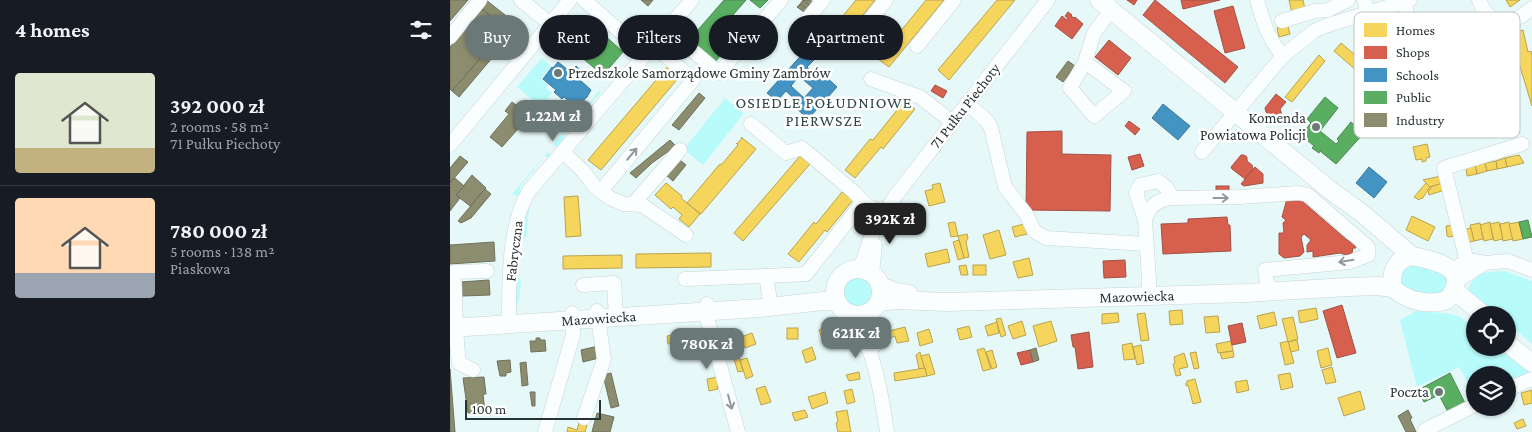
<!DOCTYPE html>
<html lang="en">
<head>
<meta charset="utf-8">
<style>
  :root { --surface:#171b24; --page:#20242c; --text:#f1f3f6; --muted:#9ea1a6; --line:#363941; --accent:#6b7878 }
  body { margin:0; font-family:"Crimson Pro",serif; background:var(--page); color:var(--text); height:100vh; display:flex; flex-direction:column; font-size:19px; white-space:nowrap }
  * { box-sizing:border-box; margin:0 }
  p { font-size:16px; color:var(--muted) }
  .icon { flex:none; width:28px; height:28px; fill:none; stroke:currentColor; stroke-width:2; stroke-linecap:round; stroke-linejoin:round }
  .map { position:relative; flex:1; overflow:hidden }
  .sheet { display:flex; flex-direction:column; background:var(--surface); width:450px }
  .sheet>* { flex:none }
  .hud { position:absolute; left:15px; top:15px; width:475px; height:45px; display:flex; gap:10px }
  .buttons { position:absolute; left:1016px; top:306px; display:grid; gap:10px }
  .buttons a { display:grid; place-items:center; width:50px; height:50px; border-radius:50%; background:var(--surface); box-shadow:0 1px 4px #0004; font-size:25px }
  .scale { position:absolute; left:15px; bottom:12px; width:136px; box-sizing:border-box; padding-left:5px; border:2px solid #283333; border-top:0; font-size:14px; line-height:18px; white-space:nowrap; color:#283333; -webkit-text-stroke:4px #fff; paint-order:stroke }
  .price { position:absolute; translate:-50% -42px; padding:0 11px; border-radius:10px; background:var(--accent); color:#fff; font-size:16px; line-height:32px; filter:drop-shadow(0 1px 2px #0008) }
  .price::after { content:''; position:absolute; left:50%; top:30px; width:15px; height:11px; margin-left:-8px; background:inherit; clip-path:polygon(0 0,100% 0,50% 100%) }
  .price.active { background:#222; color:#fff }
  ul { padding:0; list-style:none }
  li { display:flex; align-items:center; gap:15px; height:125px; padding:0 15px }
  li+li { border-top:1px solid var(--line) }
  li span { display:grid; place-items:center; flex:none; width:140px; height:100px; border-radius:5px; color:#555 }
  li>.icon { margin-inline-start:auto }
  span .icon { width:60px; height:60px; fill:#fffc; stroke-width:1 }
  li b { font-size:21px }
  h2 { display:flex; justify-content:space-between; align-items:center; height:60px; padding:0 15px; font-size:21px }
  .chip { padding:0 18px; border-radius:22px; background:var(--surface); box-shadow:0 1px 4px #0004; font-size:18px; line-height:45px }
  .chip.active { background:var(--accent); color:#fff }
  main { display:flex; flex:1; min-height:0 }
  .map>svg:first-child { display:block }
  .green { fill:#b7fbfb }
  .homes { fill:#f6d55c; stroke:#b8a450 }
  .shops { fill:#d6604d; stroke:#a25245 }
  .schools { fill:#4393c3; stroke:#3b7698; fill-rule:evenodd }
  .public { fill:#5aae61; stroke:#4b8953 }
  .industry { fill:#8c8c6e; stroke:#6e715c }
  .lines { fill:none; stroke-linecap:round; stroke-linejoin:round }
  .minor-casing { stroke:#c7d4d4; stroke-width:15 }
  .major-casing { stroke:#c7d4d4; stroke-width:19 }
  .minor { stroke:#fbfefe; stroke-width:14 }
  .major { stroke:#fbfefe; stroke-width:18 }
  .oneway { stroke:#929898 }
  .poi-dot { fill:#6b7878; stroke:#fff; stroke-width:2 }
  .labels { text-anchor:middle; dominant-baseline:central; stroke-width:5; stroke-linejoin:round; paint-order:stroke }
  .poi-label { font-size:15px; fill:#283333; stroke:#fff; text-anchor:end }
  .street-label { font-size:15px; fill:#283333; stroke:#fff }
  .neighbourhood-label { font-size:16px; letter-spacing:1px; fill:#2e4746; stroke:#fff }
  .key { fill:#fff; stroke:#bec2c2; stroke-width:1 }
  .key-label { font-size:14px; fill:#283333 }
</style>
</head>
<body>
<main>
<section class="sheet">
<h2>4 homes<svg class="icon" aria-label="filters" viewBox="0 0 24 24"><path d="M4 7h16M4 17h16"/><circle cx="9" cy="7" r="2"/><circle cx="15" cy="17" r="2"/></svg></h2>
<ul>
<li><span style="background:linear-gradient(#dfe7d0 75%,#c2b280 0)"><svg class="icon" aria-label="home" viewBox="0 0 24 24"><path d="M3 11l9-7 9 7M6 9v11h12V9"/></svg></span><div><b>392 000 zł</b><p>2 rooms · 58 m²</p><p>71 Pułku Piechoty</p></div></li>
<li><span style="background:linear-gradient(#ffd9b3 75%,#9aa5b1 0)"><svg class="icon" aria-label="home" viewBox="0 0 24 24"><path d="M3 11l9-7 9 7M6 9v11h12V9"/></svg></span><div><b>780 000 zł</b><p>5 rooms · 138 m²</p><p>Piaskowa</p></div></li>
</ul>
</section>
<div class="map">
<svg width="1082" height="432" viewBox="0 0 1082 432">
  <rect width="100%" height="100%" fill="#e7f8f8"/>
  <!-- green -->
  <g class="green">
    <path d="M92,58L101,66L91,79L98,85L96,88L102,93L91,107L67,87Z"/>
    <path d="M149,91L151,92L133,112L137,116L135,118L131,115L113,136L117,140L111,148L103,145Z"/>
    <path d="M275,98L294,113L253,165L234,149Z"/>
    <path d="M98,152L101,156V160L95,156L69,188L74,193L70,197L62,194Z"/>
    <path d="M80,201L76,238H70L71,226Z"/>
    <path d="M959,264L992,271L999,282L990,296L962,291L951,286L949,274Z"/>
    <path d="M1055,271L1082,281V344L1058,323V315H1048L1022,295L1018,290C1026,270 1037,272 1055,271Z"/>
    <circle cx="408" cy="292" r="15"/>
    <path d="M65,278L71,279L69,303H64Z"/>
    <path d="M966,311L995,313L1009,316L1025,329V348H1049L1082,374L1058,384V375H1025V388L1022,390L1009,367L967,387L950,320Z"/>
  </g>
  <!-- homes -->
  <g class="homes">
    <path d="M406,0H425L395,37L383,28Z"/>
    <path d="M476,0H494L439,67L428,59Z"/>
    <path d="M547,0H565L499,80L488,70Z"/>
    <path d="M839,0H853L855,9L842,13Z"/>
    <path d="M1056,0H1070L1060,7Z"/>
    <path d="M838,26L840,34L829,37L827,28Z"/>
    <path d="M1073,30L1078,52L1081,51L1082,56V106L1060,34Z"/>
    <path d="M891,43L956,98L947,108L919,86L921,83L884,51Z"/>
    <path d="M869,55L875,61L842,102L835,97Z"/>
    <path d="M218,66L230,76L151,170L138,160Z"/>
    <path d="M455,100L465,109L433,149L431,147L405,178L395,170L420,139L423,140Z"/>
    <path d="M291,137L306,149L251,214L237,203L269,165L272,164L288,145L286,143L287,144L292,138Z"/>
    <path d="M977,144L980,157L976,158V161L972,162V159L966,160L963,147Z"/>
    <path d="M1069,155L1074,163L1057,167L1055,158Z"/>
    <path d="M350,156L360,164L293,241L284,233Z"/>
    <path d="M1055,158L1057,167L1047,169L1046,161Z"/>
    <path d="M1046,161L1047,169L1037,171L1035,163Z"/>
    <path d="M1035,163L1037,171L1027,174L1025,165Z"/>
    <path d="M1025,165L1027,174L1017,176L1016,168Z"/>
    <path d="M991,176L993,183L980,187L973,180Z"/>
    <path d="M216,183L232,196L231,198L250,214L239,227L229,219L232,215L223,207L221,209L205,195Z"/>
    <path d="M490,183L495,202L479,206L475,191L483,189L482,185Z"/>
    <path d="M976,183L980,187L972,199L971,198L969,200L964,197Z"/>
    <path d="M993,183L995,190L979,195L978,190L981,189L980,187Z"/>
    <path d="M392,192L403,200L377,232L375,230L349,262L338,254L364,222L366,224Z"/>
    <path d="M128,196L131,236L116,237L114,197Z"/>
    <path d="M962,216L985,227L978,241L956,230Z"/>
    <path d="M505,222L508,236L501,237L498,223Z"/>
    <path d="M1040,222L1043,239L1034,241L1030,225Z"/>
    <path d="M1049,222L1053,239L1044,241L1040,224Z"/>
    <path d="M1059,222L1063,239L1053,241L1050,224Z"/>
    <path d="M1069,222L1073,239L1063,241L1059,224Z"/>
    <path d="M1030,223L1033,239L1024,241L1020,225Z"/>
    <path d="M574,224L577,234L565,237L562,227Z"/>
    <path d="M1002,225L1005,236L999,237L997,236L996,226Z"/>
    <path d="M1021,228L1024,241L1015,243L1012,230Z"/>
    <path d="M549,230L556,255L540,259L533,235Z"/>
    <path d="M517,234L518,238L516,242L519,257L514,258L508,236Z"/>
    <path d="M509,240L514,258L508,260L503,242Z"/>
    <path d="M497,249L500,262L478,267L475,254Z"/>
    <path d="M261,253V267L186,268V254Z"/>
    <path d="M172,255V268L113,269V256Z"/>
    <path d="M579,258L583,275L568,278L563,262Z"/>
    <path d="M516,265L518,275H511L509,266Z"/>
    <rect x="523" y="265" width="13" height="10"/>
    <path d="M866,308L868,319L850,323L848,311Z"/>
    <path d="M732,310L733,324L720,325L719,311Z"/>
    <path d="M824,312L827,325L810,329L807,316Z"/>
    <path d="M668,313L669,322L652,324V314Z"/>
    <path d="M695,313L699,340L691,341L687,314Z"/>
    <path d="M768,316L770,332L756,333L754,317Z"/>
    <path d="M843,317L848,339L838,342L832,319Z"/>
    <path d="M551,318L556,335L551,337L546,319Z"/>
    <path d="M572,321L576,335L563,339L558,326Z"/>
    <path d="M601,321L607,341L589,347L583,326Z"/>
    <path d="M547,322L549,333L538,336L535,326Z"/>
    <path d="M391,324L394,333L383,337L380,328Z"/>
    <path d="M378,326L382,337L373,341L369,330Z"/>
    <path d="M519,326L522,337L510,340L507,329Z"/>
    <path d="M455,327L459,341L447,343L445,336L440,338L439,331Z"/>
    <rect x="337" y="328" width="11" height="11"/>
    <path d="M479,329L483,342L470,346L467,333Z"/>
    <path d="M281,330L284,342L269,347L265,335Z"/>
    <path d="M239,332L241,341L218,344L217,336Z"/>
    <path d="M302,333L306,344L295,348L291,337Z"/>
    <path d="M255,338L260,354L251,356L247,340Z"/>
    <path d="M847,340L849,350L841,352L838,342Z"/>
    <path d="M781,341L783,351L768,353L766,344Z"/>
    <path d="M838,341L844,363L835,365L830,343Z"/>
    <path d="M682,343L685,359L674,360L672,345Z"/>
    <path d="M691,345L694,363L687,365L683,347Z"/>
    <path d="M362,347L366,359L356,363L352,351Z"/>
    <path d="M534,348L541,369L533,371L527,350Z"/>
    <path d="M878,348L882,365L871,368L867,351Z"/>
    <path d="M542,350L547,367L542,369L536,352Z"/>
    <path d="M783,351L784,357L772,359L770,353Z"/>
    <path d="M470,352L475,368L469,369L466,355Z"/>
    <path d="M746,352L749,368L744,369L740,353Z"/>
    <path d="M734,353L738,367L729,369L731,375L726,376L723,364L725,363L724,357Z"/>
    <path d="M288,354L293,371L288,372L283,356Z"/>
    <path d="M479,354L485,374L477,376L471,356Z"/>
    <path d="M297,358L303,376L296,379L290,360Z"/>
    <path d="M882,367L886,382L876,384L872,370Z"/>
    <path d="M475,368L477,376L445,381L444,373Z"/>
    <path d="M409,372L410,379L399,381L396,375Z"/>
    <path d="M840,373L843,387L831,390L828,375Z"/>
    <path d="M268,377L270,385L267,386L268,389L259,391L257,379Z"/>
    <path d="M745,379L751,402L743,404L738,385L736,386V383H737V381Z"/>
    <path d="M797,380L799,390L787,393L785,382Z"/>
    <path d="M315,386L321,402L311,405L306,389Z"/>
    <path d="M402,389L405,402L397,404L394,391Z"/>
    <path d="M1082,390V403L1074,405L1071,393Z"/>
    <path d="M910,391L915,409L894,416L888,398Z"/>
    <path d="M375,392L378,403L362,409L358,397Z"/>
    <path d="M355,410L358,417L345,421L342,413Z"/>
    <path d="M397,410L401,432H388L386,423L388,422L386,412Z"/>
    <path d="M1073,419L1076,426L1067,429L1064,423Z"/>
    <path d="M129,423L137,425L135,432H117L118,427L127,430Z"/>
  </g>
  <!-- shops -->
  <g class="shops">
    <path d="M677,0H687L684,5Z"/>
    <path d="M705,0L788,67L775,83L693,15Z"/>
    <path d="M731,0H770L733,9Z"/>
    <path d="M783,6L795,48L775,53L764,11Z"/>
    <path d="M618,12L622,15L621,16L624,18L625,17L633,24L622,39L605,26L612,16L617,20L618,18L615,16Z"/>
    <path d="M659,40L681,58L668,75L645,57Z"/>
    <path d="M485,85L497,91L493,98L481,91Z"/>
    <path d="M826,94L836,102L830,109L832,115L829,120H825L816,112L815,108Z"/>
    <path d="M679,121L690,129L685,135L675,126Z"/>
    <path d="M612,131V154L661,155L660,211L576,210L577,132Z"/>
    <path d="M690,154L694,166L682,170L678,157Z"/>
    <path d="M791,155H794L797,157V161L802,165L803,169L795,179L782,169L781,167Z"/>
    <path d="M805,167L813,174V183L794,186L791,184Z"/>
    <rect x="766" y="186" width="13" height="7"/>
    <path d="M838,195H845L897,240L903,243L906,248H903L902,253L896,255L890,253L863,257V251L857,252V245L861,240L854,234L851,237L854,252L850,256L834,258L829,254V233H834L833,223L836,220L832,217Z"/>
    <path d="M777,217L778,225H780L781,251L713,254L711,224L738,223V219Z"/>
    <path d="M675,260L676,277L654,278L653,261Z"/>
    <path d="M892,305L906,353L887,358L873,311Z"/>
    <path d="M792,323L796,342L782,345L778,326Z"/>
    <path d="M639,332L643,367L628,369L625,347H623L621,335Z"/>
    <path d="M580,350L583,362L571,365L567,353Z"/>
  </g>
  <!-- schools -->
  <g class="schools">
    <path d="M357,49L366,58L357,67L371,79L374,75L387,87L358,119L345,107L349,103L336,91L327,101L317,93ZM349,76L363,88L354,98L341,86Z"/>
    <path d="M108,62L122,73L126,66L134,73L129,79L141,90L137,97L126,107L114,97L112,99L104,92L106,90L93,79L102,67L103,68Z"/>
    <path d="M713,104L740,126L728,140L702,118Z"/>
    <path d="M919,167L937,182L924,198L906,183Z"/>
  </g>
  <!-- public -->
  <g class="public">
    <path d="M274,0H296L263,38L276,49L266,61L240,39Z"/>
    <path d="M300,0H318L310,8Z"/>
    <path d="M152,33L173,52L153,75L131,57L139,48L137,47Z"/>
    <path d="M875,97L888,108L870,131L886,144L889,141L887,139L901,122L914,133L886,164L870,151L869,153L862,148L864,146L851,135L861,123L857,119Z"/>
    <path d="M1078,220L1082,237L1073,239L1069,222Z"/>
    <path d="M1000,373L1015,403L998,412L989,395L974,402L968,390Z"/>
  </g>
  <!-- industry -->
  <g class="industry">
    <path d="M0,0H18L0,21Z"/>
    <path d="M36,0L64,22L57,30L30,7Z"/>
    <path d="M191,0H203L198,6Z"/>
    <path d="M353,0L359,5L357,9L350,4Z"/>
    <path d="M353,0H360L363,2L359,5Z"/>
    <path d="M350,4L357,9L354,12L347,7Z"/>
    <path d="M32,9L57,30L55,32L54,31L2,91L0,89V47Z"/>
    <path d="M52,33L59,38L9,97L2,91Z"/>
    <path d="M618,61L625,66L613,82L606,77Z"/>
    <path d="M249,93L255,98L229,130L222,125Z"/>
    <path d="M62,102L66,105L68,103L81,114L52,147L40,137L59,114L55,111Z"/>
    <circle cx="90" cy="122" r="5.5"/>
    <path d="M220,140L225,145L223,148L202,163L186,178L180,173Z"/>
    <path d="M10,156L18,162L0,183V168Z"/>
    <path d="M230,160L236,165L223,181L216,175Z"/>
    <path d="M22,175L36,188L20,206L6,195Z"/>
    <path d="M5,178L14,186L6,195L10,198L0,211V183Z"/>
    <path d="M35,189L41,194L21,218L11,223L8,221Z"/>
    <path d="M44,242L45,261L0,264V245Z"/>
    <path d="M39,280L40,295L12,296L11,282Z"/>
    <path d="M86,338H90V340H95L96,351L81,352L80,341H86Z"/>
    <path d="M148,346L149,358L133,362L131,350Z"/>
    <path d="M586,348L589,360L583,362L580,350Z"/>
    <path d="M60,360L61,372L56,373V376H50L47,361Z"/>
    <path d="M76,362L78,385L72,386L70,363Z"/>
    <path d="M0,369L5,432H0Z"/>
    <path d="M161,373L169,406L161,408L153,375Z"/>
    <path d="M34,377L36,394H33L35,412L18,413L13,378Z"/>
    <path d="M80,392H85V406H82Z"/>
    <path d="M958,410L962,418L960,419L966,432H956L948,416Z"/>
    <path d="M147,413L164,417L160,432H142Z"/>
  </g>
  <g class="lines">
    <!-- minor casing -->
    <g class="minor-casing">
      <g id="minor">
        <path d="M71,0L100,24"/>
        <path d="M134,0L196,54"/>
        <path d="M807,0C813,21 818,39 833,56"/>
        <path d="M914,0L918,12"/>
        <path d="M1029,0C1039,27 1062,26 1082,8"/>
        <path d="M954,2L973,66L978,71L1007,63"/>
        <path d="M832,21L865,11L878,10L898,0"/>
        <path d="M354,23L373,0"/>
        <path d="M217,29L269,73L331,0"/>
        <path d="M0,37L30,0"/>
        <path d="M402,42L436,0"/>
        <path d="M467,46L504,0"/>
        <path d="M635,62L674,91L644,116L620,88L635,62L644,33L661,10"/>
        <path d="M421,79L470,97L502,122"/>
        <path d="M517,103L537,121L541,128L555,187L576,214L584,231L596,238L696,244"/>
        <path d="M301,124L336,153L352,148L405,193L413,202L420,207L434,213"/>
        <path d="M0,145L120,0"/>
        <path d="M113,152L133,171L145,187L160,198L174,204L192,205L236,235"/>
        <path d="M752,152L833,56L864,31L875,26L960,0"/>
        <path d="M151,191L243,80L204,45"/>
        <path d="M183,204L230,150"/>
        <path d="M695,220C700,205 707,200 722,198L790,197L848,193L858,195L918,247V255L900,262L815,270L817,283L823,291"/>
        <path d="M1017,262L994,168L1072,144"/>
        <path d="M1010,265L1024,261L1035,263L1058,261L1082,270"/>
        <path d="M410,269L423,231L446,195L598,0"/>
        <path d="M422,273L425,245"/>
        <path d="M316,276L356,274L413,202"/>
        <path d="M235,279L316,276L321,307"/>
        <path d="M1006,281L1035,263"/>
        <path d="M133,285L164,283L166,317"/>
        <path d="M699,296V279L695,220L686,193L690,185L708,181L717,188L722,198"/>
        <path d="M257,304L258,321L288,432"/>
        <path d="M422,310L421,327L424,346"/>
        <path d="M402,314C424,348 431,392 437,432"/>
        <path d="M59,325C59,285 58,225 79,191L242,0"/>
        <path d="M23,370L9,363C5,333 6,303 4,272L37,271"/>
        <path d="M1058,389L1082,379"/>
        <path d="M134,418L154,359L147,311"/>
        <path d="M975,430L1025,405"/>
        <path d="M95,432L123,335L122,313"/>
      </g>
    </g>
    <!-- major casing -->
    <g class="major-casing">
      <g id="major">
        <path d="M649,0L880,190L913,214L962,256"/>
        <path d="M962,256C987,261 1023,268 997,300C980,306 956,301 943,288C940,272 945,260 962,256Z"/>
        <circle cx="408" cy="292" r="23"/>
        <path d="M430,286L446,292L459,294"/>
        <path d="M1005,291L1034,315"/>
        <path id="s1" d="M429,302L446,300L498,302L699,296L796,293L898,287L927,286L943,288"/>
        <path id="s2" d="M0,328L310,308L373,301L387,302"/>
        <path d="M1058,344L1082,363"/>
      </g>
    </g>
    <!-- minor -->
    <use href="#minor" class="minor"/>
    <!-- major -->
    <use href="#major" class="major"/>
  </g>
  <!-- one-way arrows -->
  <defs><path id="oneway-shaft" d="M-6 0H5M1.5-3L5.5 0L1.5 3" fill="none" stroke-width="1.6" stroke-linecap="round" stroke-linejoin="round" transform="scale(1.25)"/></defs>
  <g class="oneway">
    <use href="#oneway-shaft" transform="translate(182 154) rotate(-50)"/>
    <use href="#oneway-shaft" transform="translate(771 198)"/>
    <use href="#oneway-shaft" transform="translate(896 261) rotate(171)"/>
    <use href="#oneway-shaft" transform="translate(280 402) rotate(75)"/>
  </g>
  <!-- markers -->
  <g class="poi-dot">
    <circle cx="108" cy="73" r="5"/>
    <circle cx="866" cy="127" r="5"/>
    <circle cx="989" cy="392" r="5"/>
  </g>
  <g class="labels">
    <!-- poi labels -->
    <g class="poi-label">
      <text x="118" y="73" text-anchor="start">Przedszkole Samorządowe Gminy Zambrów</text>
      <text x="856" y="118">Komenda<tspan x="856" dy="17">Powiatowa Policji</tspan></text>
      <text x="979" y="392">Poczta</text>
    </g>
    <!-- street labels -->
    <g class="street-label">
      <text transform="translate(515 106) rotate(-52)">71 Pułku Piechoty</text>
      <text transform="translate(64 251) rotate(-83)">Fabryczna</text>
      <text stroke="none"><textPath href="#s1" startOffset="258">Mazowiecka</textPath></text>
      <text stroke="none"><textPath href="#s2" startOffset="149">Mazowiecka</textPath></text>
    </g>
    <!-- neighbourhood labels -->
    <g class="neighbourhood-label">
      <text x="374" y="102">OSIEDLE POŁUDNIOWE<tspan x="374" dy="18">PIERWSZE</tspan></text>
    </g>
  </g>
  <!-- legend -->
  <rect x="904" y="12" width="166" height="126" rx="8" class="key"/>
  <rect x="914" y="23" width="23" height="14" fill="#f6d55c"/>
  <rect x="914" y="46" width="23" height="13" fill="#d6604d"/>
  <rect x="914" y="68" width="23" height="14" fill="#4393c3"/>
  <rect x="914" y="91" width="23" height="13" fill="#5aae61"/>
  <rect x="914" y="113" width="23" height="14" fill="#8c8c6e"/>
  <g class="key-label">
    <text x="946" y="35">Homes</text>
    <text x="946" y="57">Shops</text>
    <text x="946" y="80">Schools</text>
    <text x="946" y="102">Public</text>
    <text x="946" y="125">Industry</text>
  </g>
</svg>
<div class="buttons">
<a><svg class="icon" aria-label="locate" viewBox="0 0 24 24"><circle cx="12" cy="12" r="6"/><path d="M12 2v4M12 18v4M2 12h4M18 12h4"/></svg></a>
<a><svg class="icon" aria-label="layers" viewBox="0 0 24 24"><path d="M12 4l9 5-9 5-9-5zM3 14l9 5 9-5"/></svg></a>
</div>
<div class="scale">100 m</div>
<b class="price" style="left:103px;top:142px">1.22M zł</b>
<b class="price active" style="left:440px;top:245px">392K zł</b>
<b class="price" style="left:406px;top:359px">621K zł</b>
<b class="price" style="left:257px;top:370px">780K zł</b>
<div class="hud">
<a class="chip active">Buy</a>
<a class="chip">Rent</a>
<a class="chip">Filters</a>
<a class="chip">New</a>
<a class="chip">Apartment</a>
</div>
</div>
</main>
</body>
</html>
